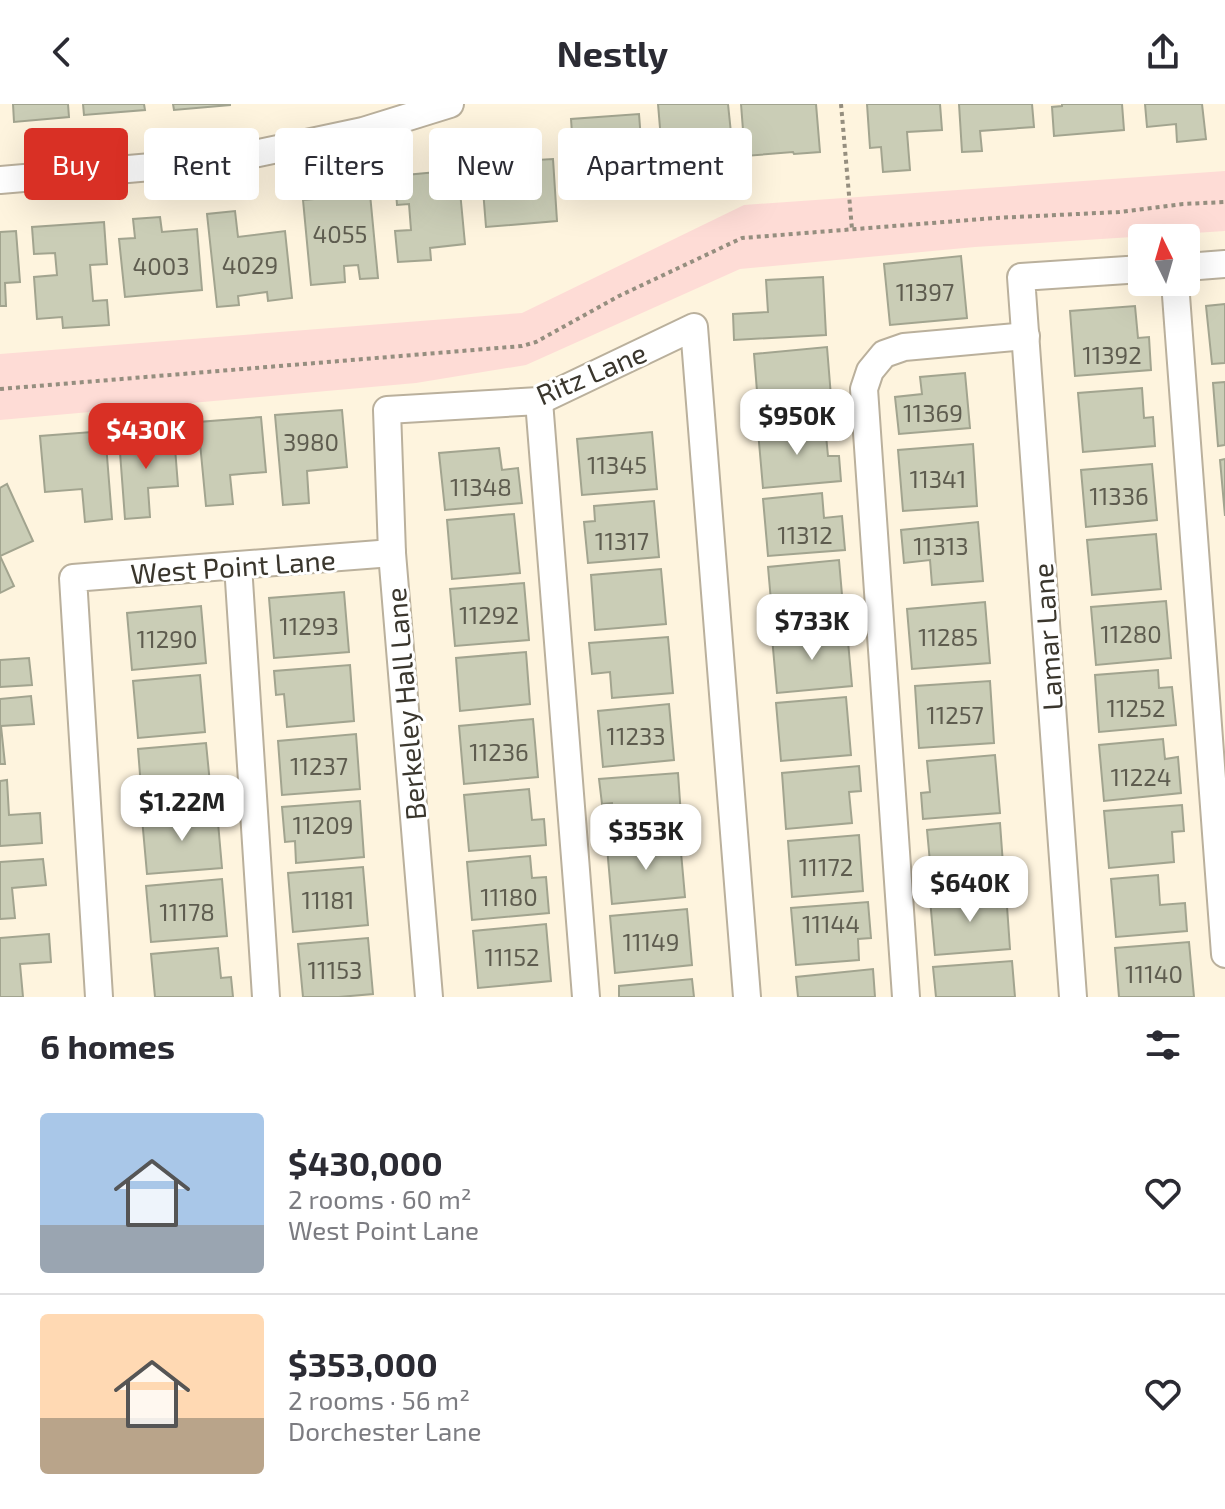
<!DOCTYPE html>
<html lang="en">
<head>
<meta charset="utf-8">
<style>
  :root { --surface:#fff; --page:#f2f2f3; --text:#2b2b33; --muted:#7c7c81; --line:#e1e1e2; --accent:#d93025 }
  body { margin:0; font-family:"Exo 2",sans-serif; background:var(--page); color:var(--text); height:100vh; display:flex; flex-direction:column; font-size:30px; white-space:nowrap }
  * { box-sizing:border-box; margin:0 }
  p { font-size:26px; color:var(--muted) }
  .icon { flex:none; width:44px; height:44px; fill:none; stroke:currentColor; stroke-width:2; stroke-linecap:round; stroke-linejoin:round }
  .map { position:relative; height:893px; overflow:hidden }
  .side { display:flex; flex-direction:column; background:var(--surface); flex:1 }
  .side>* { flex:none }
  .top-card { position:absolute; left:24px; top:24px; width:800px; height:72px; display:flex; gap:16px }
  .needle { width:52px; rotate:355deg }
  .controls { position:absolute; left:1128px; top:120px; display:grid; gap:16px }
  .controls a { display:grid; place-items:center; width:72px; height:72px; border-radius:8px; background:var(--surface); box-shadow:0 8px 32px #0002; font-size:40px }
  .price { position:absolute; translate:-50% -68px; padding:0 18px; border-radius:16px; background:#fff; color:#222; font-size:26px; line-height:52px; filter:drop-shadow(0 2px 4px #0008) }
  .price::after { content:''; position:absolute; left:50%; top:48px; width:24px; height:18px; margin-left:-12px; background:inherit; clip-path:polygon(0 0,100% 0,50% 100%) }
  .price.current { background:var(--accent); color:#fff }
  ul { padding:0; list-style:none }
  li { display:flex; align-items:center; gap:24px; height:200px; padding:0 40px }
  li+li { border-top:2px solid var(--line) }
  li span { display:grid; place-items:center; flex:none; width:224px; height:160px; border-radius:8px; color:#555 }
  li>.icon { margin-inline-start:auto }
  span .icon { width:96px; height:96px; fill:#fffc; stroke-width:1 }
  li b { font-size:34px }
  h2 { display:flex; justify-content:space-between; align-items:center; height:96px; padding:0 40px; font-size:34px }
  .chip { padding:0 28px; border-radius:8px; background:var(--surface); box-shadow:0 8px 32px #0002; font-size:28px; line-height:72px }
  .chip.current { background:var(--accent); color:#fff }
  header { display:flex; justify-content:space-between; align-items:center; height:104px; padding:0 40px; background:var(--surface); font-size:36px; font-weight:700 }
  .map>svg:first-child { display:block }
  .green { fill:#fedcd6 }
  .building { fill:#cacdb6; stroke:#a2a48f; stroke-width:2 }
  .lines { fill:none; stroke-linecap:round; stroke-linejoin:round }
  .minor-casing { stroke:#bab09c; stroke-width:30 }
  .path { stroke:#958e7f; stroke-width:4; stroke-dasharray:4 4; stroke-linecap:butt }
  .minor { stroke:#fff; stroke-width:26 }
  .labels { text-anchor:middle; dominant-baseline:central; stroke-width:6; stroke-linejoin:round; paint-order:stroke }
  .number-label { font-size:24px; fill:#5e5c4f }
  .street-label { font-size:28px; fill:#3a362d; stroke:#fff }
</style>
</head>
<body>
<header><svg class="icon" aria-label="back" viewBox="0 0 24 24"><path d="M15 5l-7 7 7 7"/></svg>Nestly<svg class="icon" aria-label="share" viewBox="0 0 24 24"><path d="M12 15V3M7 8l5-5 5 5M5 13v7h14v-7"/></svg></header>
<div class="map">
<svg width="1225" height="893" viewBox="0 0 1225 893">
  <rect width="100%" height="100%" fill="#fef4de"/>
  <!-- green -->
  <path class="green" d="M1225,67V127L975,143L740,165L526,261L416,279L0,316V250L522,209L744,101Z"/>
  <!-- building -->
  <g class="building">
    <path d="M13,0H68L69,13L14,18Z"/>
    <path d="M83,0H144L145,6L84,11Z"/>
    <path d="M173,0H230V1L174,6Z"/>
    <path d="M658,0H728L735,68L680,73L678,46L662,48Z"/>
    <path d="M741,0H816L820,48L794,50L793,48L745,52Z"/>
    <path d="M867,0H940L942,26L907,28L910,66L883,68L881,43L870,44Z"/>
    <path d="M959,0H1032L1034,23L980,27L982,47L962,48Z"/>
    <path d="M1062,0H1122L1124,26L1054,32L1052,3L1062,2Z"/>
    <path d="M1145,0H1202L1206,35L1177,38L1176,20L1147,23Z"/>
    <path d="M639,10L644,75L587,79L585,58L574,59L571,15Z"/>
    <path d="M518,45L519,57L553,55L557,117L486,123L480,48Z"/>
    <path d="M458,66L465,140L430,144L431,156L398,158L395,127L411,126L409,100L397,101L395,72Z"/>
    <path d="M370,90L378,174L360,175L358,161L344,162L345,178L311,181L303,96Z"/>
    <path d="M235,107L238,133L285,127L292,194L268,197L267,188L238,192L239,201L217,203L207,110Z"/>
    <path d="M160,113L162,128L197,125L202,186L125,193L119,135L135,134L133,115Z"/>
    <path d="M104,118L107,160L90,161L93,197L107,196L109,221L63,224L62,213L37,215L34,173L57,171L55,149L34,150L32,123Z"/>
    <path d="M16,127L20,178L5,179L6,202H0V128Z"/>
    <path d="M961,152L967,214L890,221L884,160Z"/>
    <path d="M823,173L826,231L734,236L733,210L768,208L766,176Z"/>
    <path d="M1225,200V259L1212,260L1206,202Z"/>
    <path d="M1135,202L1138,234L1149,233L1151,266L1075,272L1070,207Z"/>
    <path d="M827,243L832,305L759,312L754,250Z"/>
    <path d="M965,269L970,324L899,330L895,293L922,290L920,273Z"/>
    <path d="M1225,278V341L1218,342L1213,279Z"/>
    <path d="M1142,284L1144,314L1153,313L1155,342L1083,348L1078,289Z"/>
    <path d="M342,306L347,363L307,367L309,399L283,401L275,311Z"/>
    <path d="M261,313L266,368L230,371L233,400L206,402L198,318Z"/>
    <path d="M825,321L828,352H839L841,377L763,384L758,327Z"/>
    <path d="M105,327L112,415L85,418L82,385L45,388L40,332Z"/>
    <path d="M652,328L657,385L582,391L577,335Z"/>
    <path d="M174,331L178,382L148,384L150,413L125,415L119,335Z"/>
    <path d="M973,340L977,402L903,407L898,346Z"/>
    <path d="M499,344L502,366L518,364L522,399L445,406L439,349Z"/>
    <path d="M1225,355V412L1220,356Z"/>
    <path d="M1152,360L1157,416L1086,423L1081,366Z"/>
    <path d="M7,380L33,437L0,452L14,482L0,489V384Z"/>
    <path d="M822,389L824,414L842,412L845,446L768,452L763,395Z"/>
    <path d="M654,397L659,453L588,459L584,418L595,417L594,402Z"/>
    <path d="M514,410L520,469L452,475L447,416Z"/>
    <path d="M978,418L983,477L932,481L930,456L904,459L901,426Z"/>
    <path d="M1156,430L1161,485L1092,491L1087,436Z"/>
    <path d="M839,456L844,514L773,520L768,463Z"/>
    <path d="M661,465L666,520L595,526L591,471Z"/>
    <path d="M524,479L529,536L455,542L450,485Z"/>
    <path d="M344,488L349,548L274,554L269,494Z"/>
    <path d="M1166,497L1171,554L1096,561L1091,503Z"/>
    <path d="M985,498L990,559L912,565L907,505Z"/>
    <path d="M201,502L206,559L132,566L127,509Z"/>
    <path d="M847,526L852,582L777,589L772,533Z"/>
    <path d="M668,533L673,589L612,594L610,568L592,570L589,539Z"/>
    <path d="M526,548L530,600L460,607L456,554Z"/>
    <path d="M29,554L32,581L0,583V556Z"/>
    <path d="M350,561L354,617L287,623L284,590L276,591L274,567Z"/>
    <path d="M1158,566L1159,584L1172,583L1176,621L1099,628L1095,571Z"/>
    <path d="M200,571L205,628L138,634L133,577Z"/>
    <path d="M990,577L994,639L919,644L915,582Z"/>
    <path d="M31,592L34,620L1,622L5,660H0V595Z"/>
    <path d="M846,593L851,651L781,657L776,599Z"/>
    <path d="M669,600L674,656L603,663L598,607Z"/>
    <path d="M533,615L538,673L464,680L459,622Z"/>
    <path d="M356,630L360,685L282,691L278,637Z"/>
    <path d="M1163,635L1165,655L1178,653L1181,689L1104,697L1099,641Z"/>
    <path d="M206,639L211,690L142,696L138,645Z"/>
    <path d="M995,651L1000,709L923,715L921,689L930,688L927,657Z"/>
    <path d="M859,662L861,687L849,688L852,719L786,725L782,669Z"/>
    <path d="M678,669L682,726L615,731L612,699L602,700L599,675Z"/>
    <path d="M7,676L9,711L40,709L42,739L0,742V677Z"/>
    <path d="M529,685L532,716L544,715L546,741L469,747L464,691Z"/>
    <path d="M360,697L364,753L296,759L295,737L285,738L282,703Z"/>
    <path d="M1182,701L1184,727L1172,728L1174,758L1109,764L1104,707Z"/>
    <path d="M217,707L222,764L147,770L142,714Z"/>
    <path d="M1000,719L1004,774L932,780L927,726Z"/>
    <path d="M859,731L863,787L792,793L788,737Z"/>
    <path d="M680,737L685,793L612,800L607,743Z"/>
    <path d="M530,752L532,774L546,773L549,809L472,816L467,758Z"/>
    <path d="M43,755L46,781L12,784L15,814L0,815V758Z"/>
    <path d="M363,763L368,821L293,828L288,769Z"/>
    <path d="M1158,771L1160,801L1185,799L1187,827L1116,833L1111,775Z"/>
    <path d="M222,775L227,832L151,838L146,782Z"/>
    <path d="M1006,788L1010,845L935,851L930,795Z"/>
    <path d="M868,798L871,834L858,835L859,856L796,861L791,804Z"/>
    <path d="M687,805L692,861L615,869L610,812Z"/>
    <path d="M546,820L551,877L478,884L473,827Z"/>
    <path d="M49,830L51,858L20,860L23,893H0V834Z"/>
    <path d="M368,834L373,890L339,893H303L298,840Z"/>
    <path d="M1189,838L1194,893H1119L1115,844Z"/>
    <path d="M218,844L221,874L231,873L233,893H155L151,850Z"/>
    <path d="M1012,857L1015,893H936L933,863Z"/>
    <path d="M873,865L875,893H798L796,873Z"/>
    <path d="M692,875L694,893H619V882Z"/>
  </g>
  <g class="lines">
    <!-- minor casing -->
    <g class="minor-casing">
      <g id="minor">
        <path d="M0,76L221,57L363,27L450,0"/>
        <path d="M1186,163L1225,160"/>
        <path d="M1175,178L1225,850"/>
        <path d="M539,297L586,893"/>
        <path d="M238,461L266,893"/>
        <path d="M99,893L73,474L392,449"/>
        <path d="M429,893L392,449L387,306L539,297L694,223L747,893"/>
        <path d="M906,893L864,285L870,267L884,250L904,243L1026,232"/>
        <path d="M1073,893L1021,173L1142,165"/>
      </g>
    </g>
    <!-- path -->
    <g class="path">
      <path d="M841,0L852,125"/>
      <path d="M0,285L522,242L536,238L619,192L742,134L995,114L1119,108L1183,100L1225,98"/>
    </g>
    <!-- minor -->
    <use href="#minor" class="minor"/>
  </g>
  <g class="labels">
    <!-- number labels -->
    <g class="number-label">
      <text x="340" y="129">4055</text>
      <text x="250" y="160">4029</text>
      <text x="161" y="161">4003</text>
      <text x="925" y="187">11397</text>
      <text x="1112" y="250">11392</text>
      <text x="933" y="308">11369</text>
      <text x="311" y="337">3980</text>
      <text x="617" y="360">11345</text>
      <text x="938" y="374">11341</text>
      <text x="481" y="382">11348</text>
      <text x="1119" y="391">11336</text>
      <text x="805" y="430">11312</text>
      <text x="622" y="436">11317</text>
      <text x="941" y="441">11313</text>
      <text x="489" y="510">11292</text>
      <text x="309" y="521">11293</text>
      <text x="1131" y="529">11280</text>
      <text x="948" y="532">11285</text>
      <text x="167" y="534">11290</text>
      <text x="1136" y="603">11252</text>
      <text x="955" y="610">11257</text>
      <text x="636" y="631">11233</text>
      <text x="499" y="647">11236</text>
      <text x="319" y="661">11237</text>
      <text x="1141" y="672">11224</text>
      <text x="323" y="720">11209</text>
      <text x="826" y="762">11172</text>
      <text x="509" y="792">11180</text>
      <text x="328" y="795">11181</text>
      <text x="187" y="807">11178</text>
      <text x="831" y="819">11144</text>
      <text x="651" y="837">11149</text>
      <text x="512" y="852">11152</text>
      <text x="335" y="865">11153</text>
      <text x="1154" y="869">11140</text>
    </g>
    <!-- street labels -->
    <g class="street-label">
      <text transform="translate(591 269) rotate(-23)">Ritz Lane</text>
      <text transform="translate(233 462) rotate(-4)">West Point Lane</text>
      <text transform="translate(1047 533) rotate(-94)">Lamar Lane</text>
      <text transform="translate(405 600) rotate(-95)">Berkeley Hall Lane</text>
    </g>
  </g>
</svg>
<div class="controls">
<a><svg class="needle" viewBox="-14 -14 28 28"><path d="M0-13l5 13h-10z" fill="#e53935"/><path d="M0 13l5-13h-10z" fill="#7c7c81"/></svg></a>
</div>
<b class="price" style="left:797px;top:353px">$950K</b>
<b class="price current" style="left:146px;top:367px">$430K</b>
<b class="price" style="left:812px;top:558px">$733K</b>
<b class="price" style="left:182px;top:739px">$1.22M</b>
<b class="price" style="left:646px;top:768px">$353K</b>
<b class="price" style="left:970px;top:820px">$640K</b>
<div class="top-card">
<a class="chip current">Buy</a>
<a class="chip">Rent</a>
<a class="chip">Filters</a>
<a class="chip">New</a>
<a class="chip">Apartment</a>
</div>
</div>
<section class="side">
<h2>6 homes<svg class="icon" aria-label="filters" viewBox="0 0 24 24"><path d="M4 7h16M4 17h16"/><circle cx="9" cy="7" r="2"/><circle cx="15" cy="17" r="2"/></svg></h2>
<ul>
<li><span style="background:linear-gradient(#a9c7e8 70%,#9aa5b1 0)"><svg class="icon" aria-label="home" viewBox="0 0 24 24"><path d="M3 11l9-7 9 7M6 9v11h12V9"/></svg></span><div><b>$430,000</b><p>2 rooms · 60 m²</p><p>West Point Lane</p></div><svg class="icon" aria-label="heart" viewBox="0 0 24 24"><path d="M12 20l-8-8c-3-5 5-10 8-4 3-6 11-1 8 4z"/></svg></li>
<li><span style="background:linear-gradient(#ffd9b3 65%,#b9a48a 0)"><svg class="icon" aria-label="home" viewBox="0 0 24 24"><path d="M3 11l9-7 9 7M6 9v11h12V9"/></svg></span><div><b>$353,000</b><p>2 rooms · 56 m²</p><p>Dorchester Lane</p></div><svg class="icon" aria-label="heart" viewBox="0 0 24 24"><path d="M12 20l-8-8c-3-5 5-10 8-4 3-6 11-1 8 4z"/></svg></li>
</ul>
</section>
</body>
</html>
